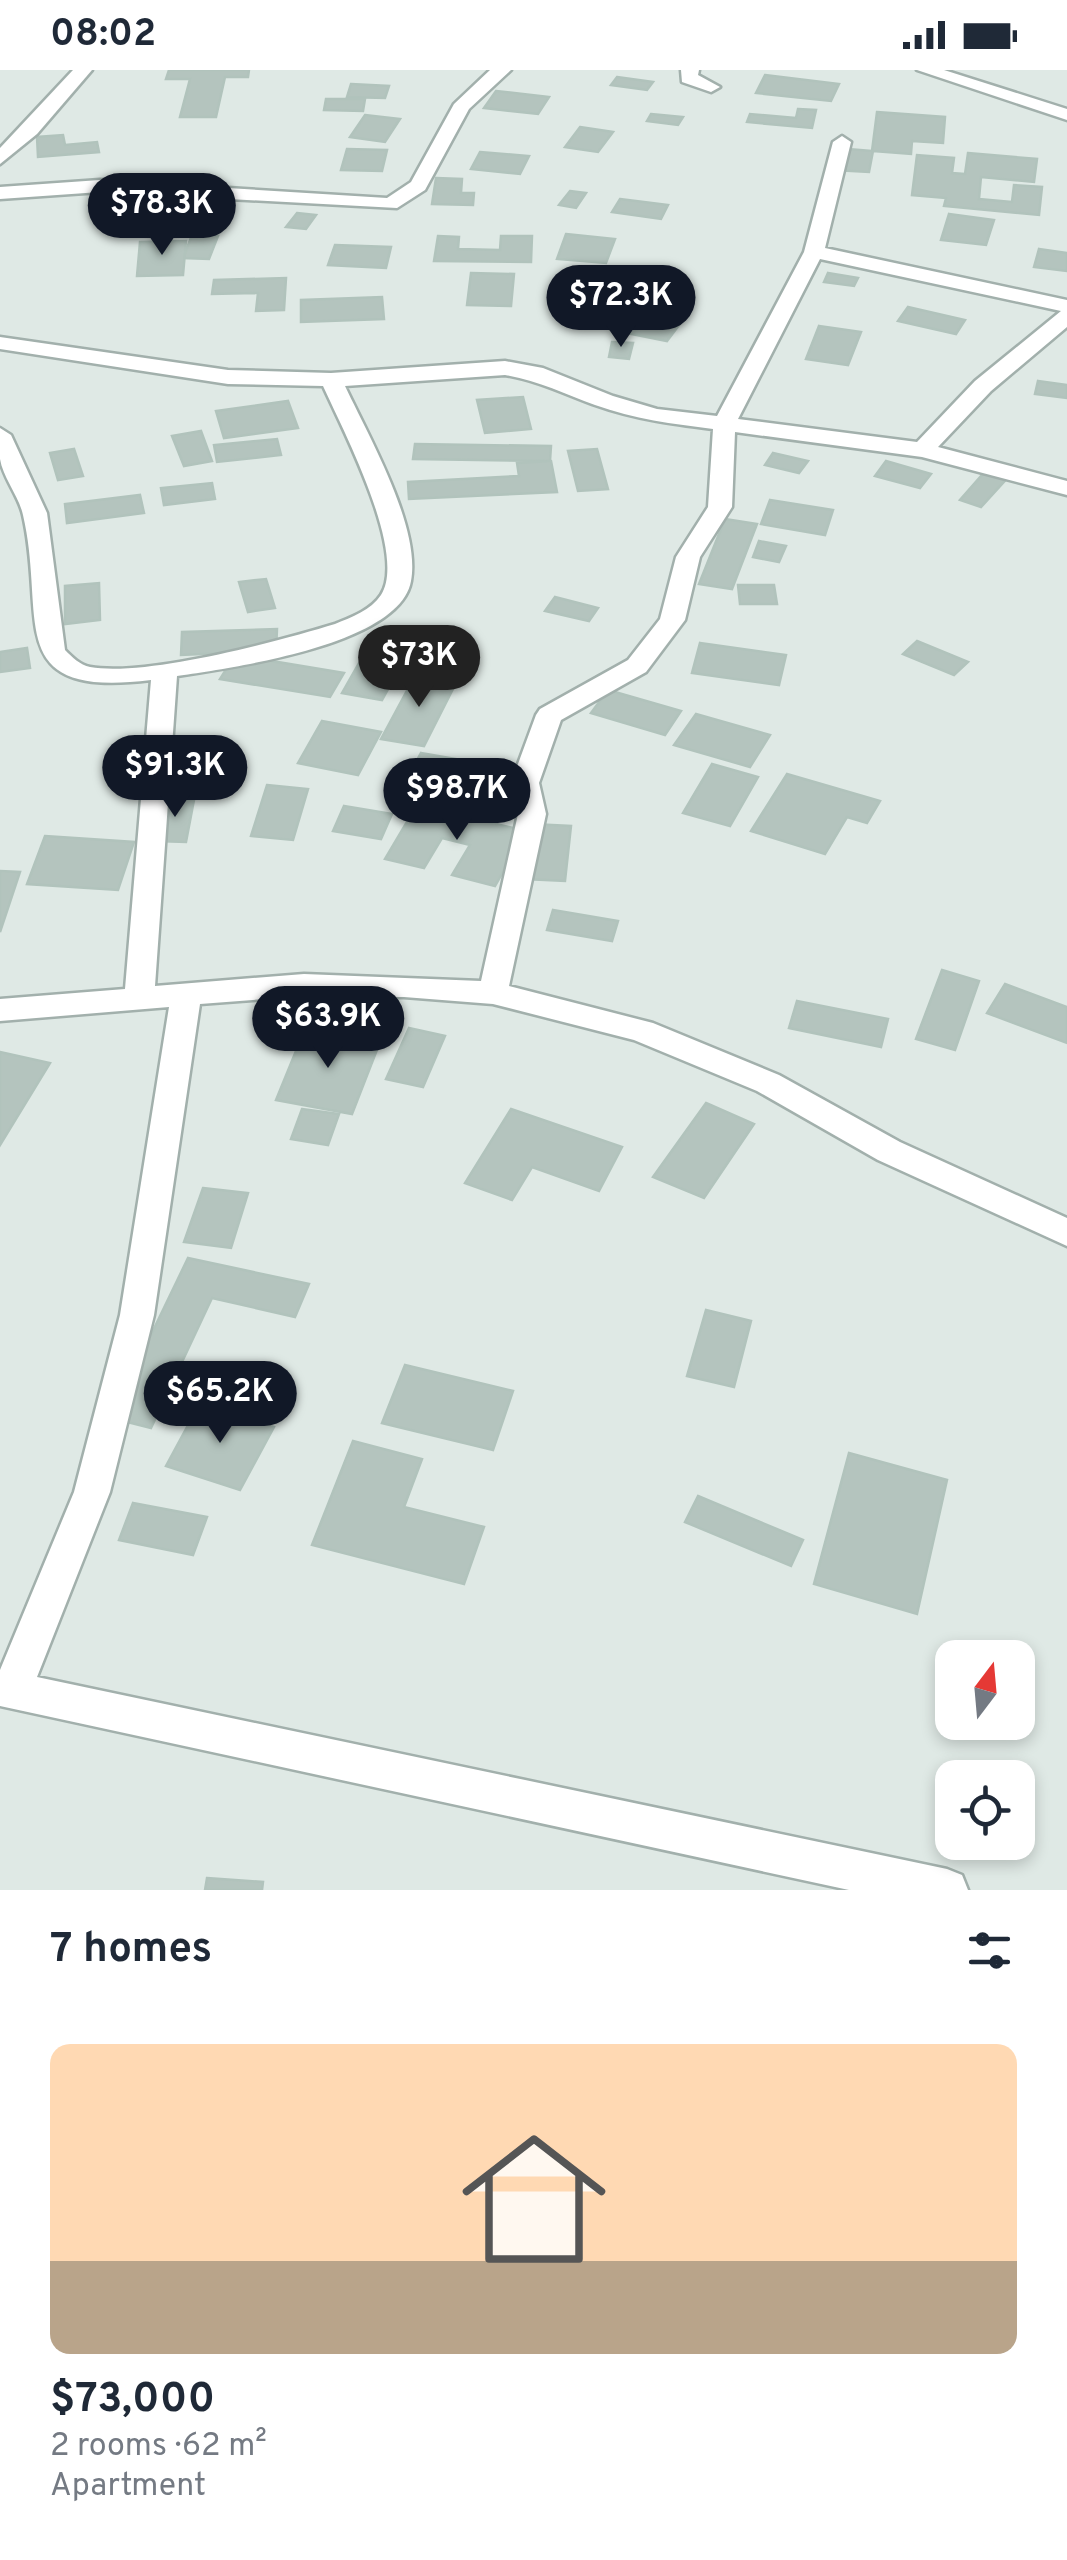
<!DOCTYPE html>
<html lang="en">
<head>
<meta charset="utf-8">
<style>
  :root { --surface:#fff; --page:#f6f6f7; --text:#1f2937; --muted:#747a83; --line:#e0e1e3; --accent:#111827 }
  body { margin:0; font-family:Overpass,sans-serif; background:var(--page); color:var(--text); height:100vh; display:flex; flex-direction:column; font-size:38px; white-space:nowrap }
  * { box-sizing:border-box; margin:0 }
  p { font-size:32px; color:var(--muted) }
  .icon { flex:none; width:55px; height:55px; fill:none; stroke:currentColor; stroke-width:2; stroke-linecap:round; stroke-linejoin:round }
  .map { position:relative; height:1820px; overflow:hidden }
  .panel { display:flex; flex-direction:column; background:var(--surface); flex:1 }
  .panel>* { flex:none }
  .needle { width:65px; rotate:16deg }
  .controls { position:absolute; left:935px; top:1570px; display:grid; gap:20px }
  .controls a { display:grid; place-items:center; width:100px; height:100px; border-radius:20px; background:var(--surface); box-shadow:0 5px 15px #0003; font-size:50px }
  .price { position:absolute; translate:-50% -85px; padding:0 22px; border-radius:35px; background:var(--accent); color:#fff; font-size:32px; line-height:65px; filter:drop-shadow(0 2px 5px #0008) }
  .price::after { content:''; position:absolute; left:50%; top:60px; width:30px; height:22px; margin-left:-15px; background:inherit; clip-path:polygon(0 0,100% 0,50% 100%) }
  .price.current { background:#222; color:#fff }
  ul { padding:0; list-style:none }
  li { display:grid; align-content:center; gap:20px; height:530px; padding:0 50px }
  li+li { border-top:2px solid var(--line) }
  li span { display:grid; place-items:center; height:310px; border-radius:20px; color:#555 }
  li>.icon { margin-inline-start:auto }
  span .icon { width:180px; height:180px; fill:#fffc; stroke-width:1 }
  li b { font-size:42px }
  h2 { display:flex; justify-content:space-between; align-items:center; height:120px; padding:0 50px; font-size:42px }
  .status { display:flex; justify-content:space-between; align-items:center; height:70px; padding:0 50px; background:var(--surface); direction:ltr }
  .status svg { height:28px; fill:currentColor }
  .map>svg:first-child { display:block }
  .building { fill:#b4c4be; stroke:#b1c3bc; stroke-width:2.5 }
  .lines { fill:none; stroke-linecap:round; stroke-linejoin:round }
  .minor-casing { stroke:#a2b0ac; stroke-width:5 }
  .minor { fill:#fff; fill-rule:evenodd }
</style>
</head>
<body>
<div class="status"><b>08:02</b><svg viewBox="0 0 49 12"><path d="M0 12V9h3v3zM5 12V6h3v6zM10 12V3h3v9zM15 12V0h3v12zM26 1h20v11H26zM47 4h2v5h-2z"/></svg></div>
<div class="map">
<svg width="1067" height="1820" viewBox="0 0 1067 1820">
  <rect width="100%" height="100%" fill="#dfe9e5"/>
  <!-- building -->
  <g class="building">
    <path d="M169,0H249L248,7H225L216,47H180L190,9H166Z"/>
    <path d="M765,5L839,14L831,31L756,23Z"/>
    <path d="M617,7L653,12L647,20L611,15Z"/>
    <path d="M351,14L389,16L385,28L347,27Z"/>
    <path d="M496,21L549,27L538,44L484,38Z"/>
    <path d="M326,29H365L363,41L324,40Z"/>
    <path d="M798,39L816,40L812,58L747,52L750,44L796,48Z"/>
    <path d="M877,42L945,47L943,73L912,71L911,84L873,81L869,102L834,100L837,78L872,81Z"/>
    <path d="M651,44L683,47L678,55L647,51Z"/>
    <path d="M365,45L400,49L385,72L350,67Z"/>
    <path d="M580,57L613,62L598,82L565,77Z"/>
    <path d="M63,65L65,75L97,72L99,82L38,87L37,67Z"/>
    <path d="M347,79L387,80L382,101L341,100Z"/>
    <path d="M480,82L529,86L520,104L471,99Z"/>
    <path d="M968,83L1037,89L1034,112L981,107L979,129L1012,132L1014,115L1042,117L1039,145L944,136L946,128L912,125L917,85L954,88L952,103L965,104Z"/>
    <path d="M436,108L462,109L461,123H474L473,135L432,134Z"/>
    <path d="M570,121L586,123L576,138L559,135Z"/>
    <path d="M620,129L668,135L661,149L612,142Z"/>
    <path d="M297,143L316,145L306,159L286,157Z"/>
    <path d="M949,144L994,150L986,175L941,170Z"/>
    <path d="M566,164L615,169L606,193L557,189Z"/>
    <path d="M192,165L218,166L209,189L183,188Z"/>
    <path d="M438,166L459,167L458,179L500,180L501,166H532L531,192L434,191Z"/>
    <path d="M186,171L183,205L137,206L140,172Z"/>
    <path d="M335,175L391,177L386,198L328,195Z"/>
    <path d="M1039,179L1067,183V201L1034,197Z"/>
    <path d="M471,203L514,204L511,236L467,235Z"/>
    <path d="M828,203L858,208L854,216L824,212Z"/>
    <path d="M286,208L284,240L256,241L258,223L212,224L214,210Z"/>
    <path d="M382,227L384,249L301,252V230Z"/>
    <path d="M633,232L688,243L667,271L611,260Z"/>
    <path d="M908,237L965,250L956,264L898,251Z"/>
    <path d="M819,256L861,262L848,295L806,289Z"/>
    <path d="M612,272L633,273L629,289L609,287Z"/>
    <path d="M1038,311L1067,315V328L1035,324Z"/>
    <path d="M523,327L531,359L485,363L477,330Z"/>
    <path d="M288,331L298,358L224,368L216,341Z"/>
    <path d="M201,361L212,391L184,396L172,366Z"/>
    <path d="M277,369L281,385L217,392L214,375Z"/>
    <path d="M415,374L551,376L550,391L413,389Z"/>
    <path d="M74,379L83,406L58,410L50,383Z"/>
    <path d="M597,379L608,419L578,421L568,381Z"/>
    <path d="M773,383L808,391L799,403L765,395Z"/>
    <path d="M551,391L557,422L409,429L408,412L519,406L517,393Z"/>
    <path d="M886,391L931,404L920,418L875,406Z"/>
    <path d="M989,397L1011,404L981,437L960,430Z"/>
    <path d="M212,413L215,429L164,435L161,418Z"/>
    <path d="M140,425L144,443L67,453L65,434Z"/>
    <path d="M770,430L833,440L825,465L761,454Z"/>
    <path d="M725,449L757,454L732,519L699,514Z"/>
    <path d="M759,471L786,476L779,492L753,487Z"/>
    <path d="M266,509L275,538L248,542L239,512Z"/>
    <path d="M99,513L100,550L65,554V516Z"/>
    <path d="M738,515H774L777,534H740Z"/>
    <path d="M555,527L598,538L589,551L545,541Z"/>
    <path d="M277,559L276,581L181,585L182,562Z"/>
    <path d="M375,565L414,572L382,630L342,623Z"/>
    <path d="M917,571L968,592L954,605L903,584Z"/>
    <path d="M700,573L786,585L779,615L692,603Z"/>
    <path d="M27,578L30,598L0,602V582Z"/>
    <path d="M235,585L344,603L330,627L220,609Z"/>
    <path d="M416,604L457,611L424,676L381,669Z"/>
    <path d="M608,620L681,641L665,665L591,643Z"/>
    <path d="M696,644L770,665L750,697L674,675Z"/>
    <path d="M322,651L381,662L358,705L298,693Z"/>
    <path d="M421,683L490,695L479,718L409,705Z"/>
    <path d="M712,694L758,707L730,756L683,743Z"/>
    <path d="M787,704L880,731L867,753L847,747L825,784L751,761Z"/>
    <path d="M267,715L308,719L293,770L251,766Z"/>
    <path d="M164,729L194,730L186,772L156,771Z"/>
    <path d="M417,735L526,761L495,816L452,805L470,775L442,768L424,798L385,789Z"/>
    <path d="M344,736L392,744L381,769L333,761Z"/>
    <path d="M532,754L571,756L565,811L525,809Z"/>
    <path d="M45,766L134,772L118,820L27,814Z"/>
    <path d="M0,801L20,802L0,862Z"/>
    <path d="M553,840L618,851L612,871L547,860Z"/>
    <path d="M942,900L979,911L955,980L916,969Z"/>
    <path d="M1005,914L1067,937V973L987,943Z"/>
    <path d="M797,931L888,949L881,977L789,958Z"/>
    <path d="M409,958L445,966L423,1017L386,1009Z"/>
    <path d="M305,959L380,972L352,1044L276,1030Z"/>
    <path d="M0,982L50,993L0,1075Z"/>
    <path d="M706,1033L754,1054L704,1128L653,1107Z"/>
    <path d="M302,1039L339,1044L328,1075L291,1069Z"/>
    <path d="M511,1039L622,1077L599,1121L532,1097L512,1130L465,1113Z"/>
    <path d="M203,1118L248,1123L231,1178L184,1172Z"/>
    <path d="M188,1188L309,1214L295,1247L212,1228L151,1358L111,1348Z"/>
    <path d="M706,1240L751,1251L734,1317L687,1306Z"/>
    <path d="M405,1295L513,1321L493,1380L382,1353Z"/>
    <path d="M200,1333L274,1357L240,1420L166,1396Z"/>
    <path d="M353,1371L422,1389L404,1437L484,1457L464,1514L312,1475Z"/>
    <path d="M849,1383L947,1410L917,1544L814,1514Z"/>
    <path d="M698,1426L803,1470L791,1496L685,1452Z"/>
    <path d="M133,1433L207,1447L193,1485L119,1470Z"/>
    <path d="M207,1808L263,1812L262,1820H205Z"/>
  </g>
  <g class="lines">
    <!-- minor casing -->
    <g class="minor-casing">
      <g id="minor">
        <path d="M73,0H92L37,64L0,94V78Z"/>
        <path d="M490,0H511L469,39L425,120L397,138L100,122L0,129V117L100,110L387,128L411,112L454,34Z"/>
        <path d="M681,0H699L698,5L720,17L711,22L682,12Z"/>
        <path d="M917,0H944L1067,39V50Z"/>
        <path d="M842,66L851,72L825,178L1067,230V257L991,321L938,377L1067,411V425L922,387L735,362L732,437L700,487L685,550L646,602L561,650L539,713L546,744L509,916L653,953L779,1005L900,1072L1067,1148V1176L878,1090L757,1021L634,970L493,934L404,927L304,926L200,934L154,1245L110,1422L37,1607L947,1799L962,1805L968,1820H849L0,1636V1600L74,1422L120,1245L169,937L0,951V929L125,919L151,610C0,629 47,548 23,445C19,426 3,408 0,389C0,379 0,368 0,358L11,365L47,443L65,580C72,587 80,595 90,597C146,607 279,571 335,554C352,547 371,540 381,525C408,483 342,358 323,316L228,314L0,279V267L228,300L331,303L505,291L543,298L613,326L657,339L717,346L804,182L833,72ZM820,189L1061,241L975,311L917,372L738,349ZM505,305C537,310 565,324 595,335C634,349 673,354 713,359L708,437L676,487L660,549L628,590L540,639L536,645L511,713L518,744L481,911L304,904L155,916L177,606C231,598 400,575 411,511C421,457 368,365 345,316Z"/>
      </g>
    </g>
    <!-- minor -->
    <use href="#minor" class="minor"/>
  </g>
</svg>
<div class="controls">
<a><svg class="needle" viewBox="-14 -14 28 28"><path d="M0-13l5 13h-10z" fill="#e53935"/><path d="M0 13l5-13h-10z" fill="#747a83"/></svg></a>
<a><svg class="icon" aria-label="locate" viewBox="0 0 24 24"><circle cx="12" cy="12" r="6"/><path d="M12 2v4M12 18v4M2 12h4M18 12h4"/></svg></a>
</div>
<b class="price" style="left:162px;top:188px">$78.3K</b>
<b class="price" style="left:621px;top:280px">$72.3K</b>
<b class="price current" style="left:419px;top:640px">$73K</b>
<b class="price" style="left:175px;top:750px">$91.3K</b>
<b class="price" style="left:457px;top:773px">$98.7K</b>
<b class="price" style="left:328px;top:1001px">$63.9K</b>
<b class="price" style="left:220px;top:1376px">$65.2K</b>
</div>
<section class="panel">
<h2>7 homes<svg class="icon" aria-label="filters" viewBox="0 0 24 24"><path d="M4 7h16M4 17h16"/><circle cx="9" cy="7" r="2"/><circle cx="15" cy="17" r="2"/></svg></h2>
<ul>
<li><span style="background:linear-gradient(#ffd9b3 70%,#b9a48a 0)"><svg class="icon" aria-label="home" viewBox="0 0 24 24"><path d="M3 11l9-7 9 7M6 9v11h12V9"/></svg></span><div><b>$73,000</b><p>2 rooms · 62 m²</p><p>Apartment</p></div></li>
</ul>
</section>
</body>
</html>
